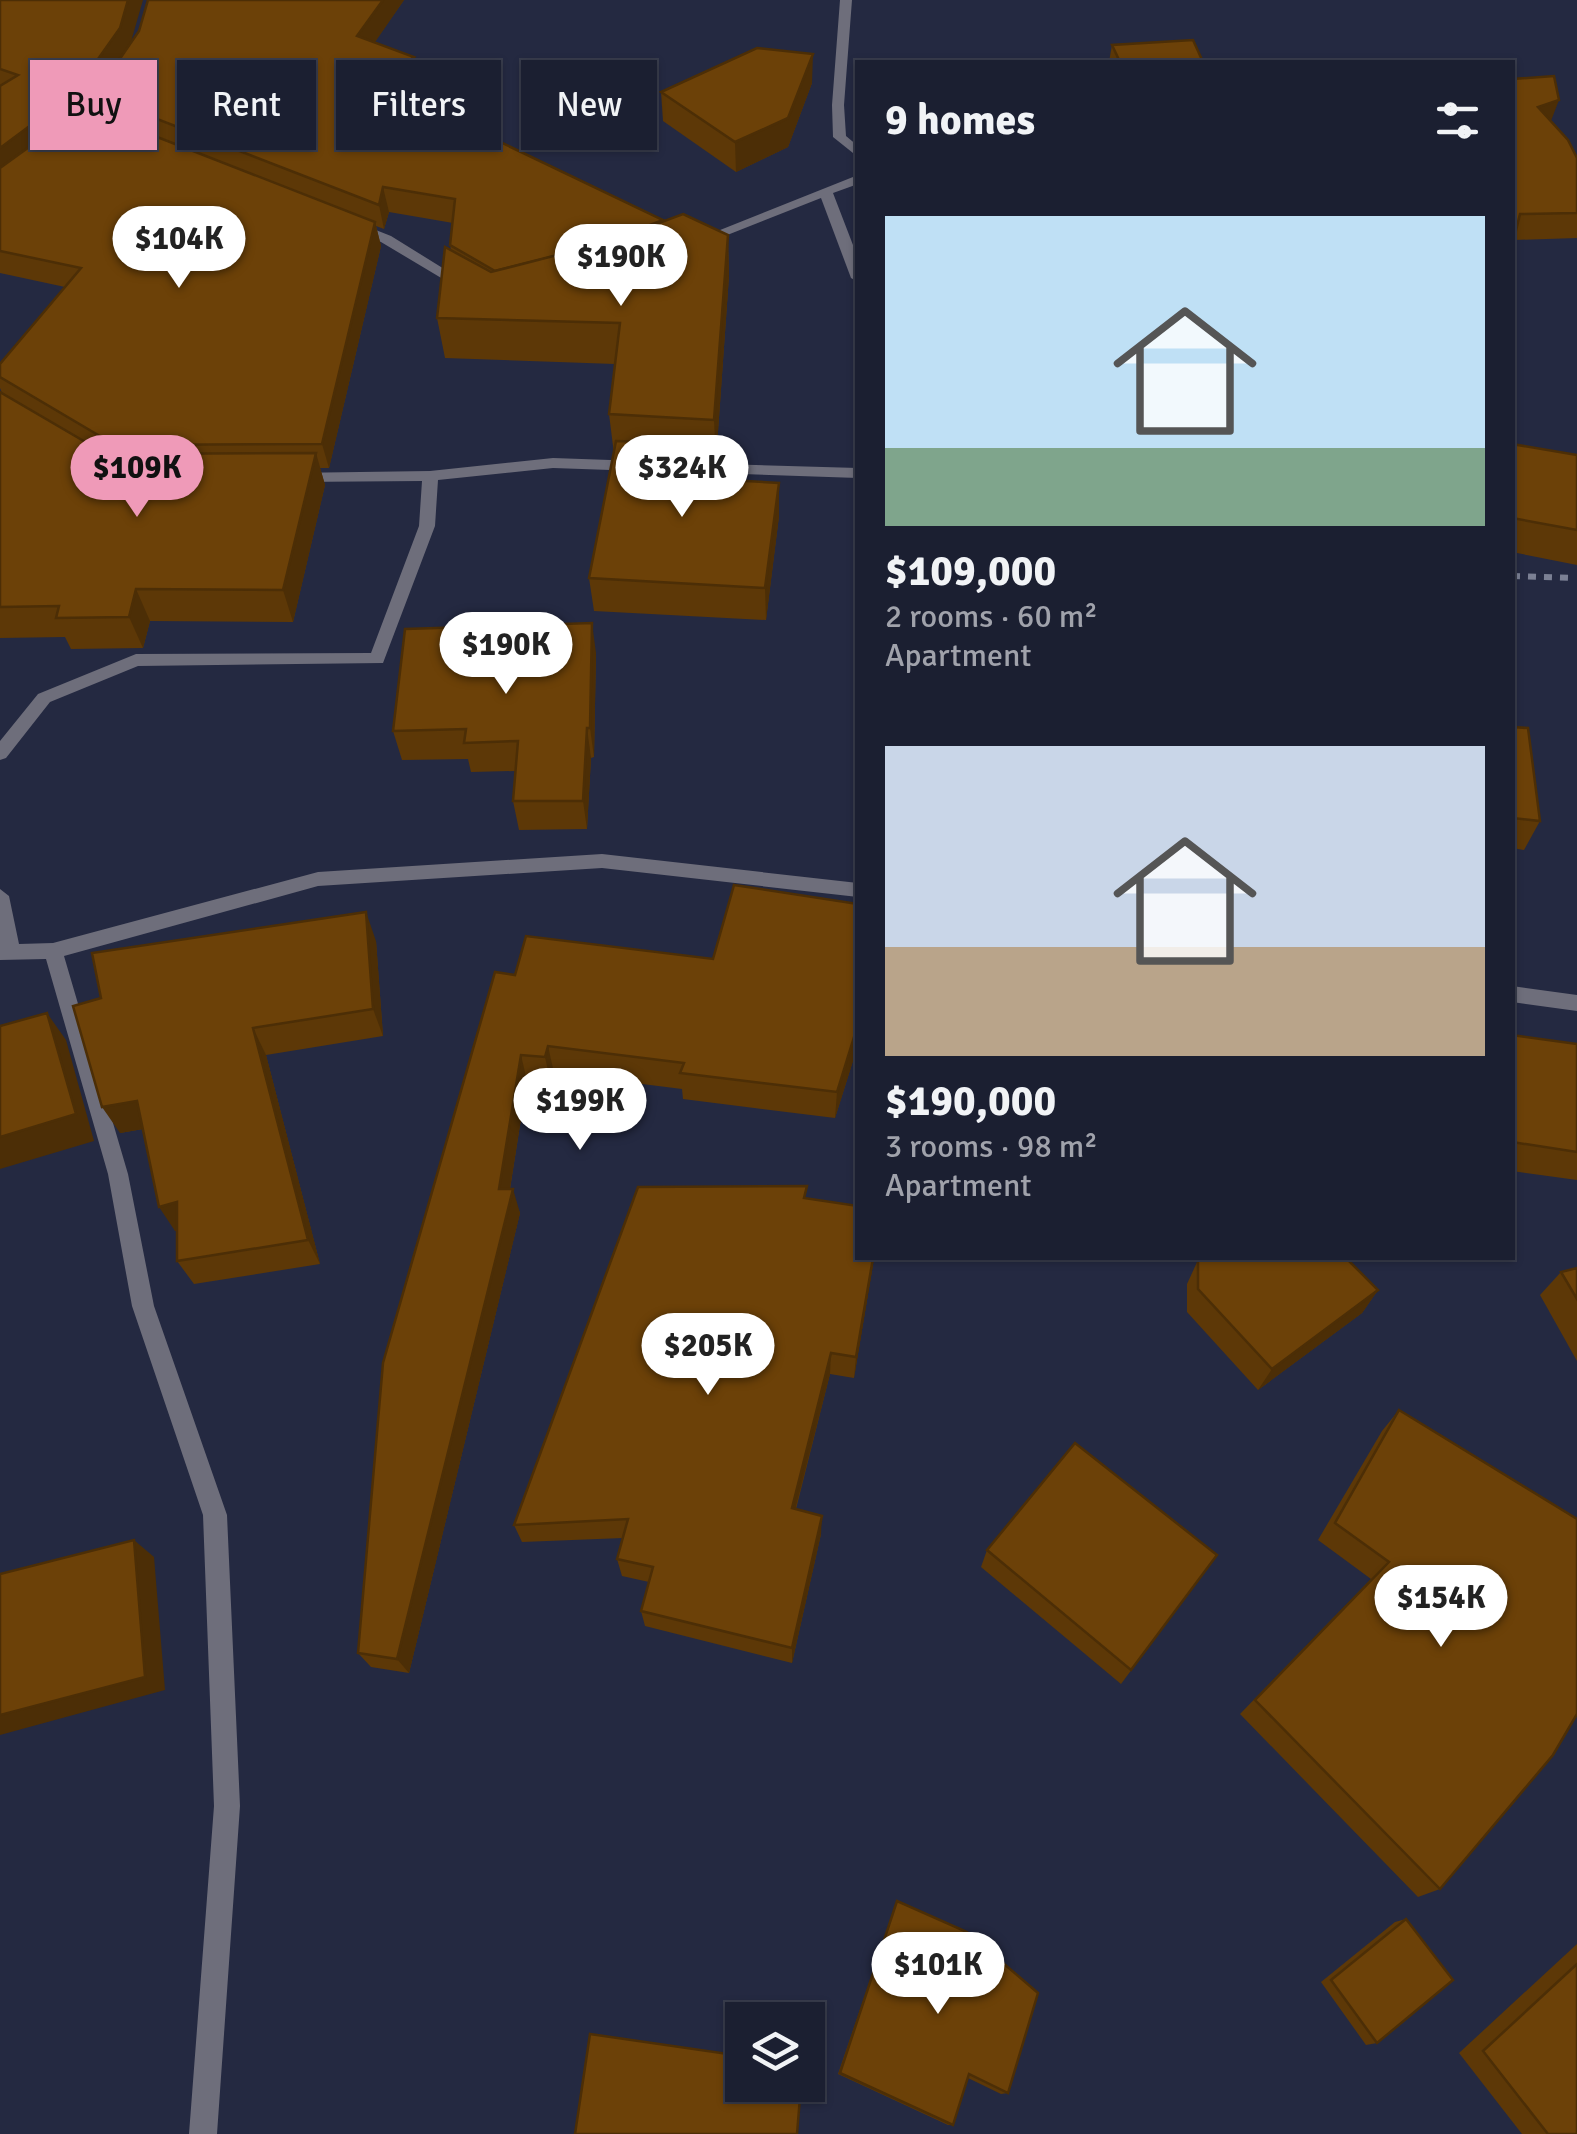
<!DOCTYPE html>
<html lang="en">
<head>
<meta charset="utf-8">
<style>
  :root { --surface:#1b1f31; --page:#282c3d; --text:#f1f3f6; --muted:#a0a2ab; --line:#393d4d; --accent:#ef9ab8 }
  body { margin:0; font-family:Signika,sans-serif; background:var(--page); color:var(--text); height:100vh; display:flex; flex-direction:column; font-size:38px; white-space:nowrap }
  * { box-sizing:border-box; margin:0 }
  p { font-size:32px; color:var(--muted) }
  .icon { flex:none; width:55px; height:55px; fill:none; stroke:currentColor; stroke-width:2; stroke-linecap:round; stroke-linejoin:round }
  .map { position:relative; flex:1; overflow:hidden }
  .drawer { position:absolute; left:855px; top:60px; width:660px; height:1200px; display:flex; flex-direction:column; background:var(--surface); border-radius:0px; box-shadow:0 2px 8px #0004,0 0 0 2px var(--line) }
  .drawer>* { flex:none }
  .banner { position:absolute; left:30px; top:60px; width:675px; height:90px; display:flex; gap:20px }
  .tools { position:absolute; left:725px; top:2002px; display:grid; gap:20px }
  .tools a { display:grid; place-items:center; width:100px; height:100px; border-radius:0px; background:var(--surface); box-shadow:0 2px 8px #0004,0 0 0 2px var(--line); font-size:50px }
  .price { position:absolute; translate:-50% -85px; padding:0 22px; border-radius:35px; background:#fff; color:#222; font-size:32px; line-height:65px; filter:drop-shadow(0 2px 5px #0008) }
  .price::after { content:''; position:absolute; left:50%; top:60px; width:30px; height:22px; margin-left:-15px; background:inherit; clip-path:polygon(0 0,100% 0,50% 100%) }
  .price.on { background:var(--accent); color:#111 }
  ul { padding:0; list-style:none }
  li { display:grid; align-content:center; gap:20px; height:530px; padding:0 30px }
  li span { display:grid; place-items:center; height:310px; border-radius:0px; color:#555 }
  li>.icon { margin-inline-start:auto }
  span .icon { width:180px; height:180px; fill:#fffc; stroke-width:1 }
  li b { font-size:42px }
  h2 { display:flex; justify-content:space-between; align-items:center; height:120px; padding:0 30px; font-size:42px }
  .tag { padding:0 35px; border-radius:0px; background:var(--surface); box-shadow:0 2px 8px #0004,0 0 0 2px var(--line); font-size:35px; line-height:90px }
  .tag.on { background:var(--accent); color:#111 }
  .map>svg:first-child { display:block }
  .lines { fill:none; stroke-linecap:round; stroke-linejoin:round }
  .path { stroke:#7b8094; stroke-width:6; stroke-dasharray:8 8; stroke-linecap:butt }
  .street { fill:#6e6e7b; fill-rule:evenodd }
  .wall { fill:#5d3807; fill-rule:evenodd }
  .shaded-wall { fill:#4c2e06 }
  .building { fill:#6c4108; stroke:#4c2e06; stroke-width:2.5 }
</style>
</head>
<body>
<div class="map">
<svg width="1577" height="2134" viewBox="0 0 1577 2134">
  <rect width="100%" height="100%" fill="#242941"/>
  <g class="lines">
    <!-- path -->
    <path class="path" d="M1512,576L1575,578"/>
    <!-- street -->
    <g class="street">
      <path d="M840,0H852L844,105L846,136L858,146V157L833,137L832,105Z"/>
      <path d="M858,175V184L833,193L858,258V282L851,278L821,198L702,245L690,242Z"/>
      <path d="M353,221L391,236L470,285L458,288L381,242L348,228V222Z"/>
      <path d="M553,458L639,461L647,466L639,471L553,468L438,480L435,526L383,663L138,666L50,702L6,758L0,760V741L38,694L136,654L371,653L419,526L422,481L296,482L288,477L290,473L430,471Z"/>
      <path d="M688,463L858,468V478L683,472V464Z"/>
      <path d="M602,854L858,883V897L602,868L318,886L64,956L128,1174L154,1306L227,1515L240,1806L217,2134H189L214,1806L203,1515L132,1306L108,1174L46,959L0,960V889L9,896L19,944L53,943L318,872Z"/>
      <path d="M1512,986L1577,995V1011L1512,1002Z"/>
    </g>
  </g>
  <!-- wall -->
  <g class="wall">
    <path d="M0,0L130,44L404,0L374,43L418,81L400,94L663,220L728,235L729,276L716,460H714L715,479L779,516L766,620L594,611L589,578L614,454L609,414L615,364L445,358L437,318L451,250L450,245L453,223L389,212L384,229L376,226L381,246L329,468H320L325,485L293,622L150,621L143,648L71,649L65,637L0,638V392L2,393L0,388V364L65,287L0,273ZM96,97L102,115L88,110Z"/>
    <path d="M1112,45L1203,62H1109Z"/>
    <path d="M1512,79L1551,122L1577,158V238L1514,240Z"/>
    <path d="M812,83L788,147L736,172L663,121L661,92Z"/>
    <path d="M1512,444L1577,455V565L1512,552Z"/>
    <path d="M596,653L594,757L591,758L587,829L519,830L513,801L515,771L471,772L468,759L402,760L393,731Z"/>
    <path d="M1512,727L1540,821L1524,850L1512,848Z"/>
    <path d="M858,904V1045L835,1118L683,1099L682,1089L554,1073L551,1084L527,1081L510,1189L520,1213L409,1673L371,1667L358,1653L515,975L713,959Z"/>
    <path d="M376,941L383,1036L266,1055L320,1264L194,1284L177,1261V1231H175L143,1129L120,1133L101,998Z"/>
    <path d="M1512,1035L1577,1044V1180L1512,1171Z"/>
    <path d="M807,1198L858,1258H874L854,1378L830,1374L796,1509L821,1534L792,1663L645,1626L641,1611L649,1582L622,1576L617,1559L623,1538L522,1542L514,1525Z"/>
    <path d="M1198,1260L1378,1290L1362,1313L1258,1390L1187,1312V1284Z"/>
    <path d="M1577,1268V1361L1540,1295L1561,1272Z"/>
    <path d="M1399,1410L1440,1889L1418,1897L1240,1714L1371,1579L1318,1540L1382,1431Z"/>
    <path d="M987,1550L1217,1555L1121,1684L981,1567Z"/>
    <path d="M897,1901L1008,2093L1001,2094L968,2078L953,2125H948L838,2074Z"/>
    <path d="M1406,1919L1377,2043L1366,2045L1321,1982L1395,1922Z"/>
    <path d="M1577,1944V2134H1522L1459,2053Z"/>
  </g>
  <!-- shaded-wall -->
  <g class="shaded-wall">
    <path d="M128,0H143L128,52L95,95L96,97L82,117L0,180V148Z"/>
    <path d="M383,0H404L362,61L357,36Z"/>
    <path d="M813,54L812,83L788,147L736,172L735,142Z"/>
    <path d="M414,57L418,81L382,107L377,83Z"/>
    <path d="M1559,100L1549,126L1538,107Z"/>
    <path d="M383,187L389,212L384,229L379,205Z"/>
    <path d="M375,222L381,246L329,468L322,444Z"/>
    <path d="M728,235L729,276L716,460L714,420Z"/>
    <path d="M713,444L715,477L713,512L711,479Z"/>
    <path d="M316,453L325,485L293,622L283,590Z"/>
    <path d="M779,483V516L766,620L765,588Z"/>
    <path d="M136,589L150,621L143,648L129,617Z"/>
    <path d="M592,623L596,653L594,757L590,728Z"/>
    <path d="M587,728L591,758L587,829L583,801Z"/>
    <path d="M366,912L376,941L383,1036L373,1009Z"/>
    <path d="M47,1013L66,1040L94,1141L0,1169V1137Z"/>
    <path d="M858,1024V1045L835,1118L837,1092Z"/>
    <path d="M253,1028L266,1055L320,1264L308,1240Z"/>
    <path d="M548,1046L554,1073L551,1084L545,1057Z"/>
    <path d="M521,1055L527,1081L506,1213L499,1189Z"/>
    <path d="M137,1101L154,1127L120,1133L102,1107Z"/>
    <path d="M513,1189L520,1213L409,1673L397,1659Z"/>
    <path d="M177,1202L193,1226L175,1231L159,1207Z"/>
    <path d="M873,1258H874L854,1378L856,1357Z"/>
    <path d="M1378,1290L1362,1313L1258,1390L1272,1369Z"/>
    <path d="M831,1353L830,1374L791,1526L792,1508Z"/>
    <path d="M822,1516L821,1534L792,1663V1648Z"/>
    <path d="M134,1540L154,1557L165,1690L0,1735V1715Z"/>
  </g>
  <!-- building -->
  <g class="building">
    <path d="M0,0H128L120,28L74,93L0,148V86L18,75L0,69Z"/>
    <path d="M148,0H383L357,36L414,57L377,83L663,220L598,245L495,271L450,245L455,199L383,187L379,205L95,95L139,31Z"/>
    <path d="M1193,40L1203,62H1120L1112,45Z"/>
    <path d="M757,48L813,54L788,118L735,142L661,92Z"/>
    <path d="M1554,76L1559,100L1538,107L1568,140L1577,158V213L1520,214L1512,247V79Z"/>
    <path d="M83,108L375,222L322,444L115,445L0,377V364L81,268L0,251V168Z"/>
    <path d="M683,214L728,235L714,420L609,414L620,323L437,318L445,247L491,272L608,242Z"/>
    <path d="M0,392L106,454L316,453L283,590L136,589L129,617L56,618L59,606L0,607Z"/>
    <path d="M616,441L713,444L711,479L779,483L765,588L589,578Z"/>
    <path d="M1512,444L1577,455V530L1512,518Z"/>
    <path d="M592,623L590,728H587L583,801H513L518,741L464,743L466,729L393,731L405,629Z"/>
    <path d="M1512,727L1528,728L1540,821L1512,818Z"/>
    <path d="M734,885L858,904V1024L837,1092L680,1073L684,1063L548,1046L545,1057L521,1055L499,1189H513L397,1659L358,1653L383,1363L495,972L515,975L526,936L713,959Z"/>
    <path d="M366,912L373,1009L253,1028L308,1240L177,1261V1202L159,1207L137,1101L102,1107L73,1006L101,998L92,953Z"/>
    <path d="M47,1013L76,1114L0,1137V1026Z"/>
    <path d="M1512,1035L1577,1044V1152L1512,1142Z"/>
    <path d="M807,1186L804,1198L858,1206V1258H873L856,1357L831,1353L792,1508L822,1516L792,1648L641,1611L653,1567L617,1559L628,1519L514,1525L638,1187Z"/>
    <path d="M1202,1258H1346L1378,1290L1272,1369L1198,1289V1260Z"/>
    <path d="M1577,1268V1299L1561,1272Z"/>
    <path d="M1399,1410L1577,1519V1714L1553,1755L1440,1889L1255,1700L1389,1562L1335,1523Z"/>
    <path d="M1075,1443L1217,1555L1131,1670L987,1550Z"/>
    <path d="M134,1540L145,1677L0,1715V1574Z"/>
    <path d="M897,1901L967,1932L1038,1993L1008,2093L969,2074L953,2125L840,2073Z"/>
    <path d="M1406,1919L1453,1980L1377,2043L1331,1980Z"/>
    <path d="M1577,1964V2134H1548L1483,2051Z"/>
    <path d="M590,2034L742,2056V2085H801L797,2134H575Z"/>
  </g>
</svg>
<div class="tools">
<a><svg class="icon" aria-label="layers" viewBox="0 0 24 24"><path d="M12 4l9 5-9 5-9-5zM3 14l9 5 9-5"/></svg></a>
</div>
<b class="price" style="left:179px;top:291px">$104K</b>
<b class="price" style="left:621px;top:309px">$190K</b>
<b class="price on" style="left:137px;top:520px">$109K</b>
<b class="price" style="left:682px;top:520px">$324K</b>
<b class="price" style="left:506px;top:697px">$190K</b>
<b class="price" style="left:580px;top:1153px">$199K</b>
<b class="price" style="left:708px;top:1398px">$205K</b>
<b class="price" style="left:1441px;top:1650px">$154K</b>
<b class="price" style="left:938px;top:2017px">$101K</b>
<div class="banner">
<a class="tag on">Buy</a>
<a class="tag">Rent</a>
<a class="tag">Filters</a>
<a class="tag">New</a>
</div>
<section class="drawer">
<h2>9 homes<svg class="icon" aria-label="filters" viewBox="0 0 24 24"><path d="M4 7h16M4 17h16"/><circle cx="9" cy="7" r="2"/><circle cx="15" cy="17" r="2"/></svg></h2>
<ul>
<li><span style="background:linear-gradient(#bfe0f5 75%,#7fa58c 0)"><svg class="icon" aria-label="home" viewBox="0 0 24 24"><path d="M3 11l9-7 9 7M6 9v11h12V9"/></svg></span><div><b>$109,000</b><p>2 rooms · 60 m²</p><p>Apartment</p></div></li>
<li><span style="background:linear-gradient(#c9d6e8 65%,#b9a48a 0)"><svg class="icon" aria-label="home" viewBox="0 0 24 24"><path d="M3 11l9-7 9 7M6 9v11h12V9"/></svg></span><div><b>$190,000</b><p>3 rooms · 98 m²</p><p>Apartment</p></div></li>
</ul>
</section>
</div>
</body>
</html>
